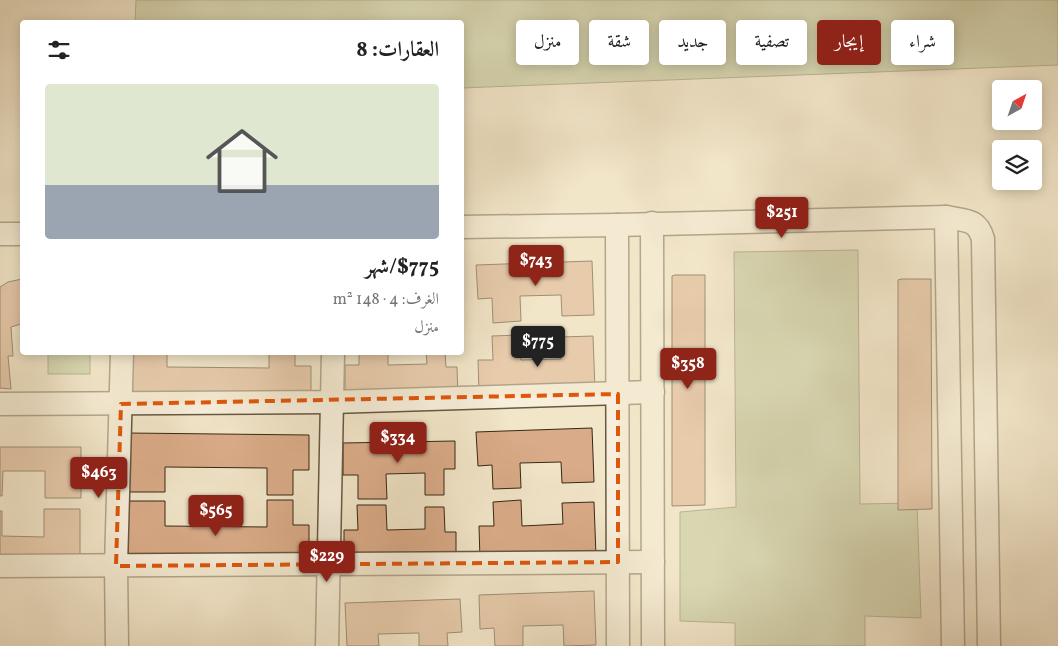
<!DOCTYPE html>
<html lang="ar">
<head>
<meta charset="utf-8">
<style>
  :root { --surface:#fff; --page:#f6f6f6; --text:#222; --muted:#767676; --line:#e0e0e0; --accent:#8f2418 }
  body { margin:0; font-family:Vollkorn,Amiri,serif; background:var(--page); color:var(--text); direction:rtl; height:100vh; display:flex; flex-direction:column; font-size:19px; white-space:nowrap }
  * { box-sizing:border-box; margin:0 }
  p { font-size:16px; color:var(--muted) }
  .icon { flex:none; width:28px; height:28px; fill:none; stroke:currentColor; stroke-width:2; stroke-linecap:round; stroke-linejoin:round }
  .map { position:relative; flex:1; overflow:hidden; direction:ltr }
  .drawer { position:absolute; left:20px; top:20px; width:444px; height:335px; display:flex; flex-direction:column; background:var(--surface); border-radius:5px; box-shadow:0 2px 12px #0003; direction:rtl }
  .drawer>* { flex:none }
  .top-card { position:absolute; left:479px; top:20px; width:475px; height:45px; direction:rtl; display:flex; gap:10px }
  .needle { width:32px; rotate:40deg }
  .fabs { position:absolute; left:992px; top:80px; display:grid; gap:10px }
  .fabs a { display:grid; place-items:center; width:50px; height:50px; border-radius:5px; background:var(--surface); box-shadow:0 2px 12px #0003; font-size:25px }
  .price { position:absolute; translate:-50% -42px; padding:0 11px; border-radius:5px; background:var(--accent); color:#fff; font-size:16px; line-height:32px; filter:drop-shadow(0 1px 2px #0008) }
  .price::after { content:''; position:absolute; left:50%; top:30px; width:15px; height:11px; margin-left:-8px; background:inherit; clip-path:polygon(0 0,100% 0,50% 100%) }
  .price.on { background:#222; color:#fff }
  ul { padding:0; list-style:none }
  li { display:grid; align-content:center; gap:10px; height:265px; padding:0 25px }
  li+li { border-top:1px solid var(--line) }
  li span { display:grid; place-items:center; height:155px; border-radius:5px; color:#555 }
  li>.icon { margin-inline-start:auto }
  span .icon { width:90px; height:90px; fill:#fffc; stroke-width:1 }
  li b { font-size:21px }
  h2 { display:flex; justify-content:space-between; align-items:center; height:60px; padding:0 25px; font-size:21px }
  .chip { padding:0 18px; border-radius:5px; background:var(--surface); box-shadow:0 2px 12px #0003; font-size:18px; line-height:45px }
  .chip.on { background:var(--accent); color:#fff }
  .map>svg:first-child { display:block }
  .green { fill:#b8c698; stroke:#787756 }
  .building { fill:#daab88; stroke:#372814 }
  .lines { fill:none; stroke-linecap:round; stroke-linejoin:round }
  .minor-casing { stroke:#665841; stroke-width:25 }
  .minor { stroke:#f7efdc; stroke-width:22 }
  .marked { fill:none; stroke:#df570c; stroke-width:4; stroke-dasharray:10 6; stroke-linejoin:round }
</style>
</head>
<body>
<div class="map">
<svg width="1058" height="646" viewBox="0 0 1058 646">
  <rect width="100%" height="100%" fill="#f2e6c9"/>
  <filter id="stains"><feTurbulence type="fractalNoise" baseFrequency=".004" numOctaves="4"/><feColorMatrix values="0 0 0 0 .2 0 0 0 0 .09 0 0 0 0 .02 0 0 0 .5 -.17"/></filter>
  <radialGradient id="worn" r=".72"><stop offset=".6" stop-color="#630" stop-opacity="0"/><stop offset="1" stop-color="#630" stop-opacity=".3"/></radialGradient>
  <!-- green -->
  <g class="green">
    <path d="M136,0H1058V65L461,88V22H135Z"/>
    <path d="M858,250L860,504L917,503L921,618L865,616V646H735V623L680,621V512L736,507L734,252Z"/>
    <rect x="48" y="353" width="42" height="21"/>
  </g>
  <!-- building -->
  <g class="building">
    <path d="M592,261L594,315L562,316L561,295L520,296L521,321L493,323L492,298L478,299L476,265Z"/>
    <path d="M675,275H705V505L672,506V276Z"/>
    <path d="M22,279V322L21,324L11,327L13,356H8L11,389L0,388V287L8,282Z"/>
    <path d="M901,279H931L932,509L898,510V280Z"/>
    <path d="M520,335L521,360L561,359V337L593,336L595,390L479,394L478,360H493L492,336Z"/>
    <path d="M130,352H167V367L269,368V352H295V366H311V402L130,400Z"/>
    <path d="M359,352H388V365L427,364L426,352H445L446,367H457L458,395L345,397V365H359Z"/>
    <path d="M592,428L594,482L562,483L561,462L520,463L521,488L493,489L492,465L478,466L476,432Z"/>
    <path d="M128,433L309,435V470H293V495H267V468L165,467V492H128Z"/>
    <path d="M455,441V469H444V495H425V473L386,474L387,499H358V475H343V443Z"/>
    <path d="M0,447H81V498H45V471H3L2,496H0Z"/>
    <path d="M267,500H293V525H309V561L128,559V501H165V526L267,527Z"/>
    <path d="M521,500L522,526L563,524L562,503L594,502L596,556L480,560L479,526H494L493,502Z"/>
    <path d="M357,505H386L387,530L425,529V507H444L445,532H456V560L344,562V530H358Z"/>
    <path d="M44,509H80V560H0V511H2V536L44,537Z"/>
    <path d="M594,591L596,645L564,646L563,625L523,626V646H495L494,628L480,629L479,595Z"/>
    <path d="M460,599L462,632L447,633L448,646H419V633L378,634L379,646H347L345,603Z"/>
  </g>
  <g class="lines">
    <!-- minor casing -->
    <g class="minor-casing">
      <g id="minor">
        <path d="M946,217L953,646"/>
        <path d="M652,223L653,646"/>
        <path d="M617,225L618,646"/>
        <path d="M461,227L617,225L946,217C965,221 977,218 983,239L989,646"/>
        <path d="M0,234H22"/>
        <path d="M0,404L332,402L653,392"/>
        <path d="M0,566L653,562"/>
        <path d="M117,646L116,566L122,352"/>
        <path d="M327,646L333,352"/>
      </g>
    </g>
    <!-- minor -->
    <use href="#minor" class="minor"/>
  </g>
  <!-- marked area -->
  <path d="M0 0H1058V646H0ZM618,394V562L116,566L121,404Z" fill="#f2e6c9" fill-opacity=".55" fill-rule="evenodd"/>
  <path class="marked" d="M618,394V562L116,566L121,404Z"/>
  <rect width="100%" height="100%" filter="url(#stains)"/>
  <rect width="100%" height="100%" fill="url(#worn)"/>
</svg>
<div class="fabs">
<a><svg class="needle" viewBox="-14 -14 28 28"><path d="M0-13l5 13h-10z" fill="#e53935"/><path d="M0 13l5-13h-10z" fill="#767676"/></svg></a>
<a><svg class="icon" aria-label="layers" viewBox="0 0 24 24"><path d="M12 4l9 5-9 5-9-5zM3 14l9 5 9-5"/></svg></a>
</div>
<b class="price" style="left:782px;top:239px">$251</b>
<b class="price" style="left:536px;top:287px">$743</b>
<b class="price on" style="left:538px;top:368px">$775</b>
<b class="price" style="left:688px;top:390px">$358</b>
<b class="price" style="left:398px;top:464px">$334</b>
<b class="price" style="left:99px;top:499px">$463</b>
<b class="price" style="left:216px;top:537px">$565</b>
<b class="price" style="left:327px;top:583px">$229</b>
<div class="top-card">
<a class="chip">شراء</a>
<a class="chip on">إيجار</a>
<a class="chip">تصفية</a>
<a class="chip">جديد</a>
<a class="chip">شقة</a>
<a class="chip">منزل</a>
</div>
<section class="drawer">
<h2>العقارات: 8<svg class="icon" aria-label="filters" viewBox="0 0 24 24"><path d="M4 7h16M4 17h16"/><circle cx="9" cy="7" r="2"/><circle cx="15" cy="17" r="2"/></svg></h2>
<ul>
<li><span style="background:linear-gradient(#dfe7d0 65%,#9aa5b1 0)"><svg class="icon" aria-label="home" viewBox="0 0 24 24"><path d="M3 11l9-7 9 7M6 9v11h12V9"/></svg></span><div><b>$775/شهر</b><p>الغرف: 4 · 148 m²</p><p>منزل</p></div></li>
</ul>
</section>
</div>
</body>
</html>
